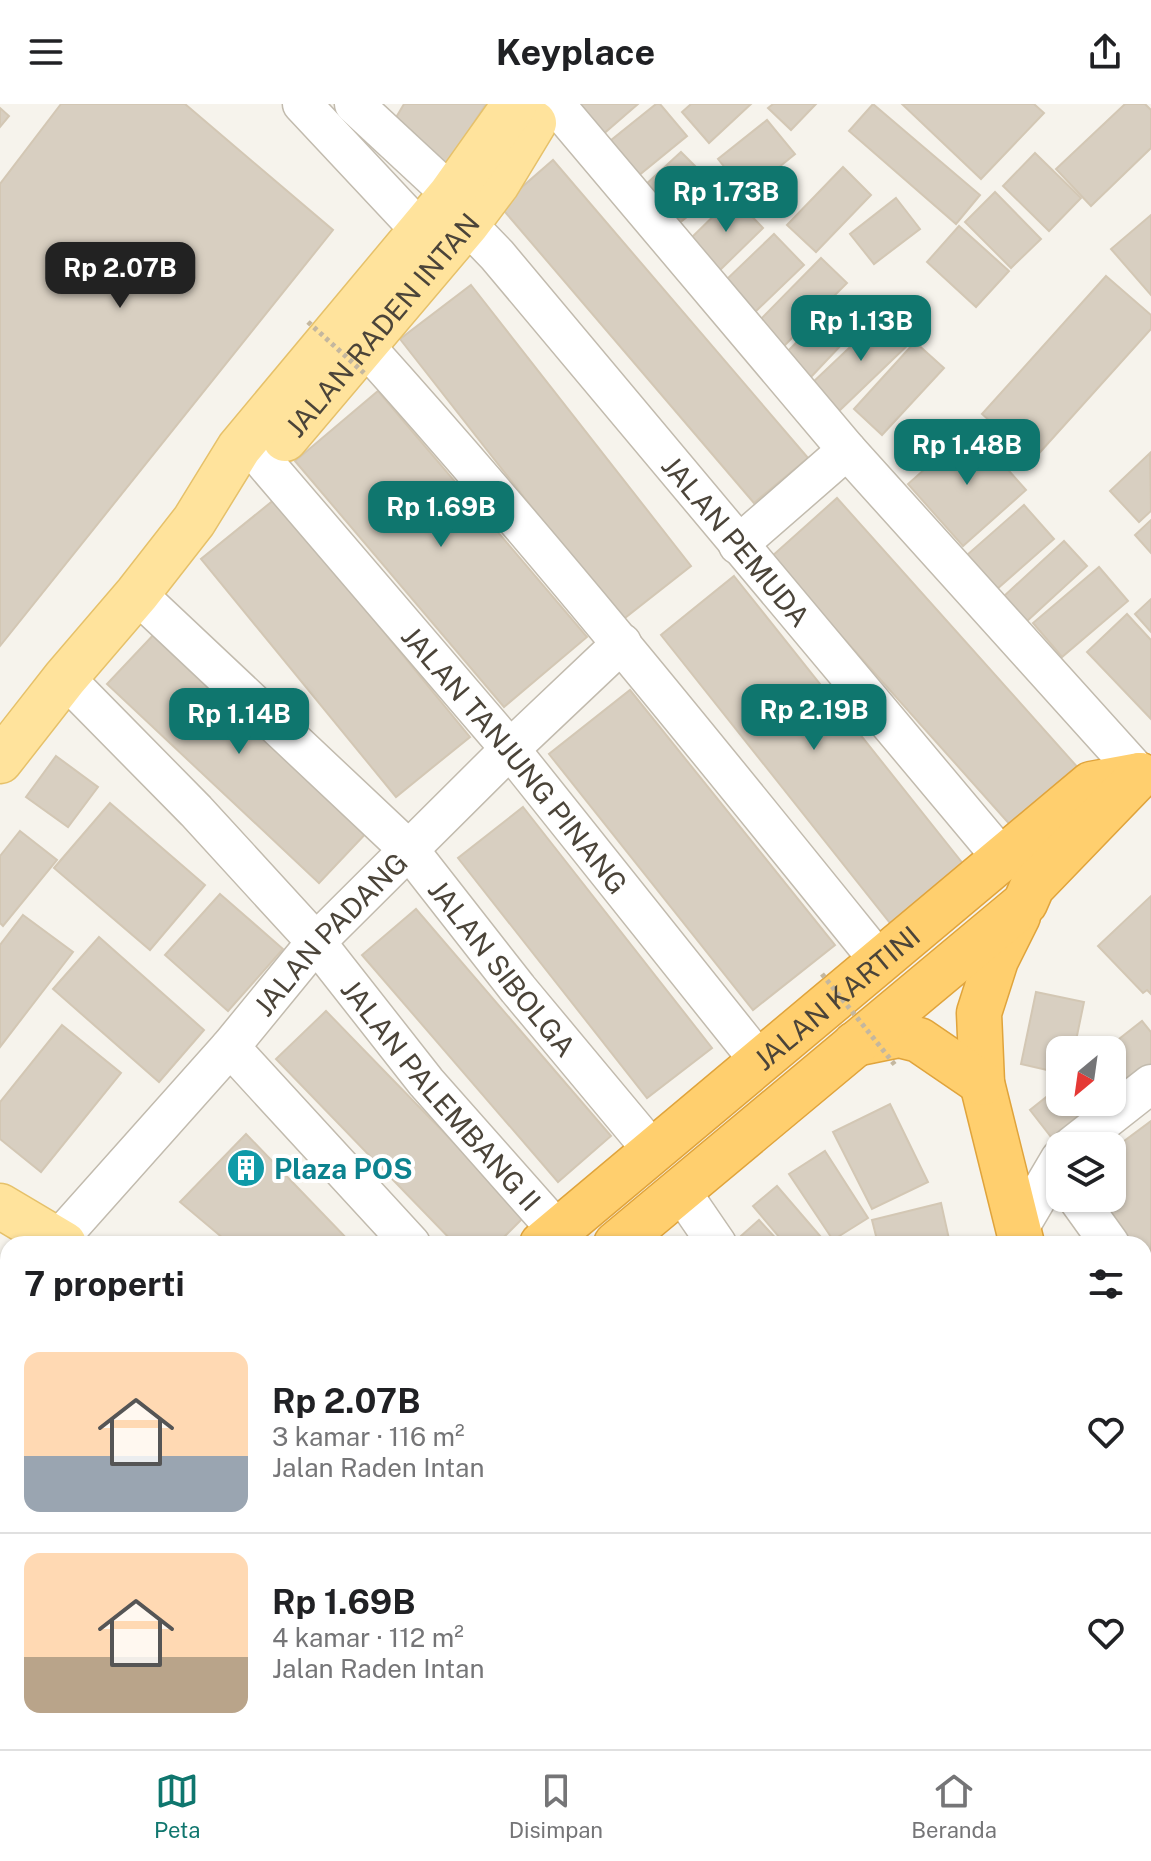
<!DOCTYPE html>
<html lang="id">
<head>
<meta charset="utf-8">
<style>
  :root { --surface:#fff; --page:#f2f2f2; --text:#202124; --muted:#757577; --line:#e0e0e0; --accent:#0f766e }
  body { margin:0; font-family:"Public Sans",sans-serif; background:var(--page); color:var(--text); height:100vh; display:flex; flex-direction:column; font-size:30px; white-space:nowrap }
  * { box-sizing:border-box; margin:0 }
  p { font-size:26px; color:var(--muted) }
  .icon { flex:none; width:44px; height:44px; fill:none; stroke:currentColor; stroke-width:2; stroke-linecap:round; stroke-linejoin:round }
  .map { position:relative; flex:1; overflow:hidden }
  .panel { position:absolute; left:0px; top:1132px; width:1152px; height:514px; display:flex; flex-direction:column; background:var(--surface); border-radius:24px 24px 0 0; box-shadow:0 2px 6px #0004 }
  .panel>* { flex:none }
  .needle { width:52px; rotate:209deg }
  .buttons { position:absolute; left:1046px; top:932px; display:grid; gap:16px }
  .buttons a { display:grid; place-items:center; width:80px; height:80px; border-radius:16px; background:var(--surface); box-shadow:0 2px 6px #0004; font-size:40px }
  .price { position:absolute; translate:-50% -68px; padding:0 18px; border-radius:16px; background:var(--accent); color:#fff; font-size:26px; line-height:52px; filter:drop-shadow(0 2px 4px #0008) }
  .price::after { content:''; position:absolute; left:50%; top:48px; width:24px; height:18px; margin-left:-12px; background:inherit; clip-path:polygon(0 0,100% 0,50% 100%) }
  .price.current { background:#222; color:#fff }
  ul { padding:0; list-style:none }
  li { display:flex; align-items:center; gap:24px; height:200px; padding:0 24px }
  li+li { border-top:2px solid var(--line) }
  li span { display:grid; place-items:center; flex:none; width:224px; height:160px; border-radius:16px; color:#555 }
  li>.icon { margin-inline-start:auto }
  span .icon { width:96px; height:96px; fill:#fffc; stroke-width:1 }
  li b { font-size:34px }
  h2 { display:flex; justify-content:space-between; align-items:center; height:96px; padding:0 24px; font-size:34px }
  header { display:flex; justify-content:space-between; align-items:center; height:104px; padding:0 24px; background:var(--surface); font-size:36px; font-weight:700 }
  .dock { display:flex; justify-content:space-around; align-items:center; height:112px; border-top:2px solid var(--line); background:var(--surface); font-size:22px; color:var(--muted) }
  .dock a { display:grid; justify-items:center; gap:4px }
  .dock .current { color:var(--accent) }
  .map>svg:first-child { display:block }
  .building { fill:#d8cfc1; stroke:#d3c7b4; stroke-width:2 }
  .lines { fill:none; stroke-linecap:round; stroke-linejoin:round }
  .minor-casing { stroke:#c2bbae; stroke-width:41 }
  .major-casing { stroke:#e6c16a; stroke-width:47 }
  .highway-casing { stroke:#e0a43c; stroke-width:47 }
  .minor { stroke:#fff; stroke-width:38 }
  .major { stroke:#ffe39c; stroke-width:44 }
  .highway { stroke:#ffcf6e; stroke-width:44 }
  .path-bridge { stroke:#c4b79f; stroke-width:5; stroke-dasharray:4 4; stroke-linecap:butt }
  .labels { text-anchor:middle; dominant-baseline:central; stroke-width:8; stroke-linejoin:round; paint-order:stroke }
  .street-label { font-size:28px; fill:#4b4439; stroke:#fff }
  .culture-label { font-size:28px; font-weight:bold; fill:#0d838f; stroke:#fff; text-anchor:start }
</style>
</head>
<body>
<header><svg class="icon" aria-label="menu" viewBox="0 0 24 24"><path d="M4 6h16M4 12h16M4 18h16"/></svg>Keyplace<svg class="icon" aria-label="share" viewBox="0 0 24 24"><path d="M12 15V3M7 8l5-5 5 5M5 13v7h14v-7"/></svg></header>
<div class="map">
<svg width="1151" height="1645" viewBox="0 0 1151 1645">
  <rect width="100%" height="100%" fill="#f6f3ec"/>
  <!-- building -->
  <g class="building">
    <path d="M61,0H185L333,126L0,542V80Z"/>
    <path d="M404,0H486L440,71L388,27Z"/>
    <path d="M574,0H638L601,32Z"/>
    <path d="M656,0H660L687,32L638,72L610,37Z"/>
    <path d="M691,0H751L709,39L682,8Z"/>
    <path d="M773,0H816L791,26L768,4Z"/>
    <path d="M873,0L980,91L956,120L849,27Z"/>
    <path d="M902,0H1034L1044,9L981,75Z"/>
    <path d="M1125,0H1145L1151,6V44L1091,102L1056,65Z"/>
    <path d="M0,4L9,12L0,23Z"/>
    <path d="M767,16L795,50L746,90L718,55Z"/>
    <path d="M681,48L697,64L660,99L644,82Z"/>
    <path d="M1035,49L1081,94L1049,127L1003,82Z"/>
    <path d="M553,56L808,354L754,399L500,102Z"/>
    <path d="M843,63L871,91L816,148L787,121Z"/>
    <path d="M709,69L722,85L678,120L665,103Z"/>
    <path d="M995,88L1041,135L1011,164L965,118Z"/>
    <path d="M733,93L763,124L718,168L688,137Z"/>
    <path d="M896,94L920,125L874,160L850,130Z"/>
    <path d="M1151,111V191L1111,145Z"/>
    <path d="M959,122L1009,167L976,203L927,158Z"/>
    <path d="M774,130L804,161L755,208L725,177Z"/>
    <path d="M821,154L847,179L781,245L756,220Z"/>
    <path d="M1106,172L1151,211V225L1033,356L982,310Z"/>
    <path d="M471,181L691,462L621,517L400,235Z"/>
    <path d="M837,197L861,220L810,274L785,250Z"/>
    <path d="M885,210L911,238L838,308L811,280Z"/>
    <path d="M915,238L944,264L882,331L854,305Z"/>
    <path d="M378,287L587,533L504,603L295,357Z"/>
    <path d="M971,324L1026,386L963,442L908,380Z"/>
    <path d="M1150,349L1151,407L1139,418L1110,387Z"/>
    <path d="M837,394L1080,666L1013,724L771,453Z"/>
    <path d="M275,395L470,633L396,693L201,455Z"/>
    <path d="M1024,401L1054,435L997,485L967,451Z"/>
    <path d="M1151,416V449L1135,431Z"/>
    <path d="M1064,437L1087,462L1026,518L1003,493Z"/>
    <path d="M1099,463L1128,497L1062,553L1033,519Z"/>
    <path d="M734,472L968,766L894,824L661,531Z"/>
    <path d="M1151,495V528L1135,510Z"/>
    <path d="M1127,510L1151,536V615L1087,548Z"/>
    <path d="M159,525L371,724L319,779L107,580Z"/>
    <path d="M630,586L835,841L753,906L549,650Z"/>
    <path d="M56,652L98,683L68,723L26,693Z"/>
    <path d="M110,699L205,781L150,846L54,764Z"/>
    <path d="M523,703L712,944L647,994L458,754Z"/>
    <path d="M20,727L57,756L3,822L0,819V752Z"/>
    <path d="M220,790L283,845L228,907L165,851Z"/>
    <path d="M1151,792V890L1147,886L1143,889L1098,842Z"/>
    <path d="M416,805L611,1032L558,1078L362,851Z"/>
    <path d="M23,811L73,848L0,943V841Z"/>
    <path d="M99,833L204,926L159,978L53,885Z"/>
    <path d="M1036,888L1084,898L1074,946H1060V969L1021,960Z"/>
    <path d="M326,907L525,1112L497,1140H455L276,955Z"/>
    <path d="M1142,917L1151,928V962L1112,993V946H1105Z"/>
    <path d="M62,921L121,969L41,1068L0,1035V998Z"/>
    <path d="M1060,982V998H1105L1055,1038L1030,1006Z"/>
    <path d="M890,1000L928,1078L872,1105L833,1028Z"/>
    <path d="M1151,1017V1191L1144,1181V1140H1116L1085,1094H1112V1046Z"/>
    <path d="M246,1030L352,1140H230L180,1098Z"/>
    <path d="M825,1047L868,1114L833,1136L789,1070Z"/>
    <path d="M777,1082L827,1140H785L753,1102Z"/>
    <path d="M941,1099L949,1135L928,1140H878L872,1116Z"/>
    <path d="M759,1116L781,1140H732Z"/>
    <path d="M0,1181L8,1183V1245L0,1242Z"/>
    <path d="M0,1306H8V1339L0,1340Z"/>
    <path d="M8,1402V1498L0,1487V1407Z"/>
    <path d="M128,1638H166L172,1645H120Z"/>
    <path d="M175,1638H224L231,1645H181Z"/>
    <path d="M230,1638H304L296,1645H236Z"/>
    <path d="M338,1638H376L381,1645H330Z"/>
    <path d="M415,1638H429L435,1645H407Z"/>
    <path d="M559,1638H602L593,1645H565Z"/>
    <path d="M618,1638H620L627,1645H610Z"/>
    <path d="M655,1638H689L695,1645H648Z"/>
    <path d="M745,1638H772L773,1639L767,1645H738Z"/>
    <path d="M886,1638H913L914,1645H887Z"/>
    <path d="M1005,1638H1032L1006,1643Z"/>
    <path d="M967,1639L968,1645H944Z"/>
  </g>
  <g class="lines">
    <!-- minor casing -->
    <g class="minor-casing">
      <g id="minor">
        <path d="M302,0L419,125"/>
        <path d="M354,0L451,90"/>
        <path d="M555,0L847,346L1140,671"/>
        <path id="s1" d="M467,120L497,151L1003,755"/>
        <path d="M365,242C544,441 712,650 880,858"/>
        <path id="s2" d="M265,359L510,645L760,958"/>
        <path d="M738,441L847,346"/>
        <path id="s3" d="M137,490L410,747L518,885L653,1047"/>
        <path id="s4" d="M65,574L196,707L316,838L426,978L558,1127"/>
        <path d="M230,943L411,1140"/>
        <path d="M1072,1042L1151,980"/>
        <path d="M680,1086L717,1140"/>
        <path d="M1077,1094L1110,1140"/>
        <path d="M1018,1126L1060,1055"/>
        <path id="s5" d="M58,1136L230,943L316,838L510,645L622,539"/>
        <path d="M1144,1188L1151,1198"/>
        <path d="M1144,1293L1151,1288"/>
        <path d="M1144,1353L1151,1348"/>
        <path d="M1144,1429L1151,1435"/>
        <path d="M551,1638L556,1645"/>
        <path d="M495,1645L502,1638"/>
      </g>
    </g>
    <!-- major casing -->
    <g class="major-casing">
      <g id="major">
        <path id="s6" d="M285,335L467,120L497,80L534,19"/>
        <path d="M0,657L65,574L137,490L194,417L239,344L451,90L515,0"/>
        <path d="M0,1102L64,1140"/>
      </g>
    </g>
    <!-- highway casing -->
    <g class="highway-casing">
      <g id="highway">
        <path d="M1018,812L996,856L979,909L982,979L1022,1140"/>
        <path d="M855,940L899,931L919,936L982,979"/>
        <path id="s7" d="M542,1140L1091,680L1140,671"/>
        <path d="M616,1140L1025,799L1032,783L1140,671"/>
        <path d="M1136,1638L1138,1645"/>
        <path d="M3,1645L11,1638"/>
        <path d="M54,1645L61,1638"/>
      </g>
    </g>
    <!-- minor -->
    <use href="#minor" class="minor"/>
    <!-- major -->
    <use href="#major" class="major"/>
    <!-- highway -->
    <use href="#highway" class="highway"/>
    <!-- path-bridge -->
    <g class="path-bridge">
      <path d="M308,218L364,269"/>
      <path d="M822,870L895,961"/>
    </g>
  </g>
  <!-- icons -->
  <defs>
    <g id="building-disc" transform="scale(2)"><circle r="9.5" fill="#0f9aa8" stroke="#fff"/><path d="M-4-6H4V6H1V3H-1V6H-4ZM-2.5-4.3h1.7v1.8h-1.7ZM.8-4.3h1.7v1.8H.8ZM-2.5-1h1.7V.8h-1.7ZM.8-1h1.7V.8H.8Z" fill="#fff"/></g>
  </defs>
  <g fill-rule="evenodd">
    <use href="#building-disc" x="246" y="1064"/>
  </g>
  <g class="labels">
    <!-- street labels -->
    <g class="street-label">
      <text stroke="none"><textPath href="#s6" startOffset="150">JALAN RADEN INTAN</textPath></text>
      <text stroke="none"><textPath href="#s1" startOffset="416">JALAN PEMUDA</textPath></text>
      <text stroke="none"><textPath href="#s2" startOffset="388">JALAN TANJUNG PINANG</textPath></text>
      <text stroke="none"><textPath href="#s5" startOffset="410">JALAN PADANG</textPath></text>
      <text stroke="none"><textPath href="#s3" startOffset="524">JALAN SIBOLGA</textPath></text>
      <text stroke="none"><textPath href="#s7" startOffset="384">JALAN KARTINI</textPath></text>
      <text stroke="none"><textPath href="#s4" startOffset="562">JALAN PALEMBANG II</textPath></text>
    </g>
    <!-- culture labels -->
    <g class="culture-label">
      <text x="274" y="1064">Plaza POS</text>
    </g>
  </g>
</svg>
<div class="buttons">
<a><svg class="needle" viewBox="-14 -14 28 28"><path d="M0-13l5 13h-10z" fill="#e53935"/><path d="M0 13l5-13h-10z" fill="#757577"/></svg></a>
<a><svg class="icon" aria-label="layers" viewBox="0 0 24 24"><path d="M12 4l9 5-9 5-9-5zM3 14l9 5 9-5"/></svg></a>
</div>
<b class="price" style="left:726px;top:130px">Rp 1.73B</b>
<b class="price current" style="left:120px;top:206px">Rp 2.07B</b>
<b class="price" style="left:861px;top:259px">Rp 1.13B</b>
<b class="price" style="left:967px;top:383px">Rp 1.48B</b>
<b class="price" style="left:441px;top:445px">Rp 1.69B</b>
<b class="price" style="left:814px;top:648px">Rp 2.19B</b>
<b class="price" style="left:239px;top:652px">Rp 1.14B</b>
<section class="panel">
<h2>7 properti<svg class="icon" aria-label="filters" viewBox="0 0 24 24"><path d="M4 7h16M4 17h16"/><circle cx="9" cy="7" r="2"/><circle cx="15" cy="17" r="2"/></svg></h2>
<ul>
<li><span style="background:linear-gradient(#ffd9b3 65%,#9aa5b1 0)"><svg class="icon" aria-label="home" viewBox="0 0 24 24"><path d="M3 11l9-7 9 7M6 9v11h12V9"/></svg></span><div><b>Rp 2.07B</b><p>3 kamar · 116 m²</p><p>Jalan Raden Intan</p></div><svg class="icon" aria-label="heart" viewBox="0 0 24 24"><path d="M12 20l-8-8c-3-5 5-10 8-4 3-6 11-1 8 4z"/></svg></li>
<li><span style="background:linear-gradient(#ffd9b3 65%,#b9a48a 0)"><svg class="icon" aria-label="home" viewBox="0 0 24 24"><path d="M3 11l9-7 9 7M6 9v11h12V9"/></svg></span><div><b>Rp 1.69B</b><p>4 kamar · 112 m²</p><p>Jalan Raden Intan</p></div><svg class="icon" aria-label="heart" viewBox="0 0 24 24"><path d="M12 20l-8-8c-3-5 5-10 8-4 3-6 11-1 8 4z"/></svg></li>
</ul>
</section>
</div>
<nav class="dock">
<a class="current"><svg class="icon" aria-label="map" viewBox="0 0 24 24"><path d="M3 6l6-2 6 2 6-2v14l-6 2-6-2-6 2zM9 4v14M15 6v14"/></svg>Peta</a>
<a><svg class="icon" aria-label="saved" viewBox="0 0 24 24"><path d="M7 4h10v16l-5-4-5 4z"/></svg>Disimpan</a>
<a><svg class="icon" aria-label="home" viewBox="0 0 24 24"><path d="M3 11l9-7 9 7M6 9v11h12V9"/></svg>Beranda</a>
</nav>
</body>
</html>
